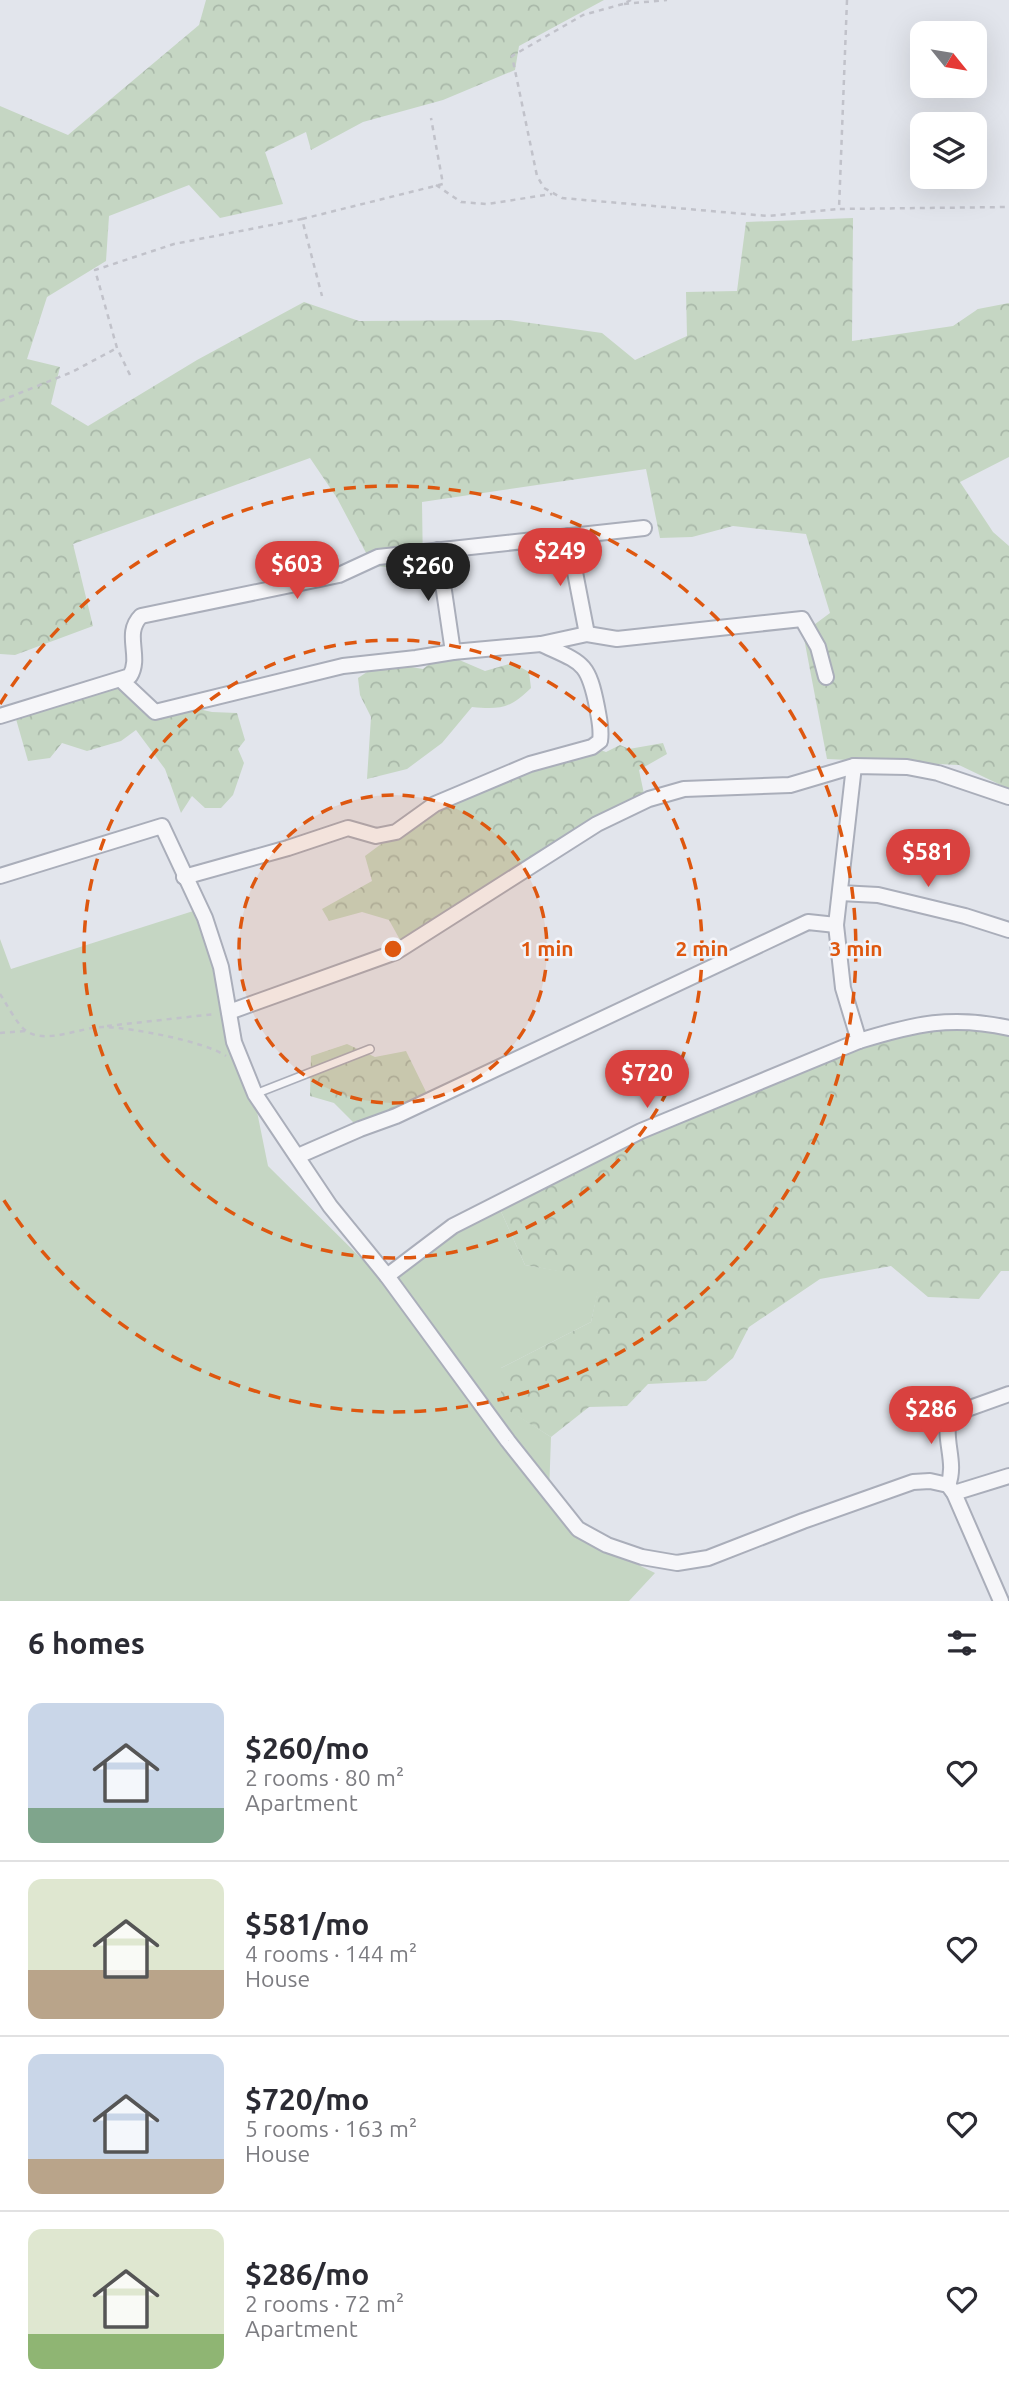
<!DOCTYPE html>
<html lang="en">
<head>
<meta charset="utf-8">
<style>
  :root { --surface:#fff; --page:#f2f2f3; --text:#2b2b33; --muted:#7c7c81; --line:#e1e1e2; --accent:#d9413f }
  body { margin:0; font-family:Ubuntu,sans-serif; background:var(--page); color:var(--text); height:100vh; display:flex; flex-direction:column; font-size:26px; white-space:nowrap }
  * { box-sizing:border-box; margin:0 }
  p { font-size:23px; color:var(--muted) }
  .icon { flex:none; width:38px; height:38px; fill:none; stroke:currentColor; stroke-width:2; stroke-linecap:round; stroke-linejoin:round }
  .map { position:relative; height:1601px; overflow:hidden }
  .side { display:flex; flex-direction:column; background:var(--surface); flex:1 }
  .side>* { flex:none }
  .needle { width:46px; rotate:120deg }
  .buttons { position:absolute; left:910px; top:21px; display:grid; gap:14px }
  .buttons a { display:grid; place-items:center; width:77px; height:77px; border-radius:14px; background:var(--surface); box-shadow:0 7px 28px #0002; font-size:35px }
  .price { position:absolute; translate:-50% -60px; padding:0 16px; border-radius:24px; background:var(--accent); color:#fff; font-size:23px; line-height:46px; filter:drop-shadow(0 2px 4px #0008) }
  .price::after { content:''; position:absolute; left:50%; top:42px; width:21px; height:16px; margin-left:-10px; background:inherit; clip-path:polygon(0 0,100% 0,50% 100%) }
  .price.selected { background:#222; color:#fff }
  ul { padding:0; list-style:none }
  li { display:flex; align-items:center; gap:21px; height:175px; padding:0 28px }
  li+li { border-top:2px solid var(--line) }
  li span { display:grid; place-items:center; flex:none; width:196px; height:140px; border-radius:14px; color:#555 }
  li>.icon { margin-inline-start:auto }
  span .icon { width:84px; height:84px; fill:#fffc; stroke-width:1 }
  li b { font-size:30px }
  h2 { display:flex; justify-content:space-between; align-items:center; height:84px; padding:0 28px; font-size:30px }
  .map>svg:first-child { display:block }
  .grass { fill:#c5d6c3 }
  .forest { fill:url(#forest-crowns) }
  .lines { fill:none; stroke-linecap:round; stroke-linejoin:round }
  .lane-casing { stroke:#aaaeba; stroke-width:10 }
  .street-casing { stroke:#aaaeba; stroke-width:18 }
  .path { stroke:#c1c2ca; stroke-width:2.5; stroke-dasharray:5 5; stroke-linecap:butt }
  .lane { stroke:#f6f6f9; stroke-width:7 }
  .street { stroke:#f6f6f9; stroke-width:14 }
  .ring { fill:none; stroke:#de570f; stroke-width:3.5; stroke-dasharray:12 9 }
  .centre { fill:#de570f; stroke:#f2f4f9; stroke-width:3.5 }
  .ring-label { font-size:21px; text-anchor:middle; font-weight:bold; fill:#de570f; stroke:#f2f4f9; stroke-width:5; stroke-linejoin:round; paint-order:stroke }
</style>
</head>
<body>
<div class="map">
<svg width="1009" height="1601" viewBox="0 0 1009 1601">
  <defs>
    <pattern id="forest-crowns" width="20" height="18" patternUnits="userSpaceOnUse" patternTransform="scale(1.75)"><rect width="20" height="18" fill="#c5d6c3"/><path d="M2 6a3 3 0 1 1 6 0M12 15a3 3 0 1 1 6 0" fill="none" stroke="#a9b8a9"/></pattern>
  </defs>
  <rect width="100%" height="100%" fill="#e2e5ec"/>
  <!-- grass -->
  <path class="grass" d="M209,906L233,993L268,1166L367,1264L400,1266L453,1226L499,1207L525,1265L601,1278L591,1322L501,1368V1405L551,1437L549,1494L587,1540L655,1573L629,1601H0V939L11,969Z"/>
  <!-- forest -->
  <g class="forest">
    <path d="M206,0H604L519,46L515,70L443,100L363,122L311,150L306,132L265,152L283,204L220,218L189,185L109,216L106,261L47,297L27,359L60,367L51,404L88,426L197,360L304,302L359,321L509,320L602,333L635,360L687,336L686,292L737,291L746,222L853,218L852,341L953,326L978,309L1009,303V457L960,482L993,532L1009,546V789L959,765L827,759L803,633L830,613L806,534L733,526L692,537L660,538L646,469L422,502L423,570L373,566L337,498L310,458L73,544L93,626L15,655L0,654V106L68,135L199,25Z"/>
    <path d="M443,653L485,671L513,663L529,672L531,688C511,708 500,710 472,707L442,743L407,769L367,779L371,717L360,695L358,678L382,662L423,669Z"/>
    <path d="M121,680L155,712L194,708L212,712L237,713L245,740L238,749L244,763L233,795L221,808H205L192,796L181,813L165,769L136,730L121,741L87,751L62,743L50,758L28,761L14,712Z"/>
    <path d="M663,743L667,754L639,770L644,794L404,947L389,920L362,912L329,921L322,909L372,881L365,856L435,804L592,747L606,752L620,745L629,749Z"/>
    <path d="M933,1026L1009,1035V1271H1001L979,1299L928,1297L891,1266L820,1279L749,1327L733,1358L706,1381L648,1384L627,1406L589,1407L551,1437L501,1406V1368L591,1322L600,1279L525,1265L499,1207L658,1128L843,1055Z"/>
    <path d="M347,1044L375,1057L406,1051L430,1100L360,1129L334,1103L310,1096L311,1056Z"/>
  </g>
  <g class="lines">
    <!-- lane casing -->
    <g class="lane-casing">
      <path id="lane" d="M255,1094L370,1049"/>
    </g>
    <!-- street casing -->
    <g class="street-casing">
      <g id="street">
        <path d="M568,536L587,634"/>
        <path d="M438,550L453,652"/>
        <path d="M121,680L155,712L343,666L416,658L453,652L541,644L587,634L617,639L802,619L818,647L826,677"/>
        <path d="M0,716L130,676C142,656 123,634 141,616L339,575L378,557L644,528"/>
        <path d="M0,876L162,826L205,918L221,967L234,1042L255,1094L330,1206L387,1276L508,1441L578,1529L607,1545L642,1557L677,1563L708,1558L803,1521L913,1482L930,1481L948,1485L954,1493L1001,1601"/>
        <path d="M184,877L288,848L348,828L376,836L396,832L435,804L530,764L592,747L600,741C602,729 599,719 597,707C588,661 582,663 541,644"/>
        <path d="M840,893L878,895L965,916L1009,930"/>
        <path d="M229,1012L396,952L597,824L649,799L684,789L790,785L854,766L907,767L938,773L1009,797"/>
        <path d="M859,1041C914,1024 952,1015 1009,1028"/>
        <path d="M298,1156L360,1129L396,1116L808,922L836,925L854,766"/>
        <path d="M387,1276L453,1226L641,1131L859,1041L843,988L836,925"/>
        <path d="M948,1485C957,1463 943,1440 949,1417L956,1413L1009,1394"/>
        <path d="M954,1493L1009,1476"/>
      </g>
    </g>
    <!-- path -->
    <g class="path">
      <path d="M631,0L623,4L667,0"/>
      <path d="M847,0L839,209L1009,207"/>
      <path d="M623,4L583,15L512,56L537,176L544,188L562,198L768,216L839,209"/>
      <path d="M436,185L461,202L487,204L552,194"/>
      <path d="M302,219L443,184L431,118"/>
      <path d="M130,375L117,348L95,270L174,244L302,219L322,296"/>
      <path d="M0,401L72,372L117,348"/>
      <path d="M0,994C6,1003 17,1024 25,1030C45,1046 82,1026 105,1027C132,1028 204,1041 226,1056"/>
      <path d="M107,1026L215,1014"/>
      <path d="M0,1033L25,1031"/>
    </g>
    <!-- lane -->
    <use href="#lane" class="lane"/>
    <!-- street -->
    <use href="#street" class="street"/>
  </g>
  <!-- distance rings -->
  <circle cx="393" cy="949" r="154" fill="#de570f" fill-opacity=".12"/>
  <g class="ring">
    <circle cx="393" cy="949" r="154"/>
    <circle cx="393" cy="949" r="309"/>
    <path d="M0 704A463 463 0 1 1 0 1194"/>
  </g>
  <circle cx="393" cy="949" r="10" class="centre"/>
  <g class="ring-label">
    <text x="547" y="956">1 min</text>
    <text x="702" y="956">2 min</text>
    <text x="856" y="956">3 min</text>
  </g>
</svg>
<div class="buttons">
<a><svg class="needle" viewBox="-14 -14 28 28"><path d="M0-13l5 13h-10z" fill="#e53935"/><path d="M0 13l5-13h-10z" fill="#7c7c81"/></svg></a>
<a><svg class="icon" aria-label="layers" viewBox="0 0 24 24"><path d="M12 4l9 5-9 5-9-5zM3 14l9 5 9-5"/></svg></a>
</div>
<b class="price" style="left:560px;top:588px">$249</b>
<b class="price" style="left:297px;top:601px">$603</b>
<b class="price selected" style="left:428px;top:603px">$260</b>
<b class="price" style="left:928px;top:889px">$581</b>
<b class="price" style="left:647px;top:1110px">$720</b>
<b class="price" style="left:931px;top:1446px">$286</b>
</div>
<section class="side">
<h2>6 homes<svg class="icon" aria-label="filters" viewBox="0 0 24 24"><path d="M4 7h16M4 17h16"/><circle cx="9" cy="7" r="2"/><circle cx="15" cy="17" r="2"/></svg></h2>
<ul>
<li><span style="background:linear-gradient(#c9d6e8 75%,#7fa58c 0)"><svg class="icon" aria-label="home" viewBox="0 0 24 24"><path d="M3 11l9-7 9 7M6 9v11h12V9"/></svg></span><div><b>$260/mo</b><p>2 rooms · 80 m²</p><p>Apartment</p></div><svg class="icon" aria-label="heart" viewBox="0 0 24 24"><path d="M12 20l-8-8c-3-5 5-10 8-4 3-6 11-1 8 4z"/></svg></li>
<li><span style="background:linear-gradient(#dfe7d0 65%,#b9a48a 0)"><svg class="icon" aria-label="home" viewBox="0 0 24 24"><path d="M3 11l9-7 9 7M6 9v11h12V9"/></svg></span><div><b>$581/mo</b><p>4 rooms · 144 m²</p><p>House</p></div><svg class="icon" aria-label="heart" viewBox="0 0 24 24"><path d="M12 20l-8-8c-3-5 5-10 8-4 3-6 11-1 8 4z"/></svg></li>
<li><span style="background:linear-gradient(#c9d6e8 75%,#b9a48a 0)"><svg class="icon" aria-label="home" viewBox="0 0 24 24"><path d="M3 11l9-7 9 7M6 9v11h12V9"/></svg></span><div><b>$720/mo</b><p>5 rooms · 163 m²</p><p>House</p></div><svg class="icon" aria-label="heart" viewBox="0 0 24 24"><path d="M12 20l-8-8c-3-5 5-10 8-4 3-6 11-1 8 4z"/></svg></li>
<li><span style="background:linear-gradient(#dfe7d0 75%,#8fb573 0)"><svg class="icon" aria-label="home" viewBox="0 0 24 24"><path d="M3 11l9-7 9 7M6 9v11h12V9"/></svg></span><div><b>$286/mo</b><p>2 rooms · 72 m²</p><p>Apartment</p></div><svg class="icon" aria-label="heart" viewBox="0 0 24 24"><path d="M12 20l-8-8c-3-5 5-10 8-4 3-6 11-1 8 4z"/></svg></li>
</ul>
</section>
</body>
</html>
